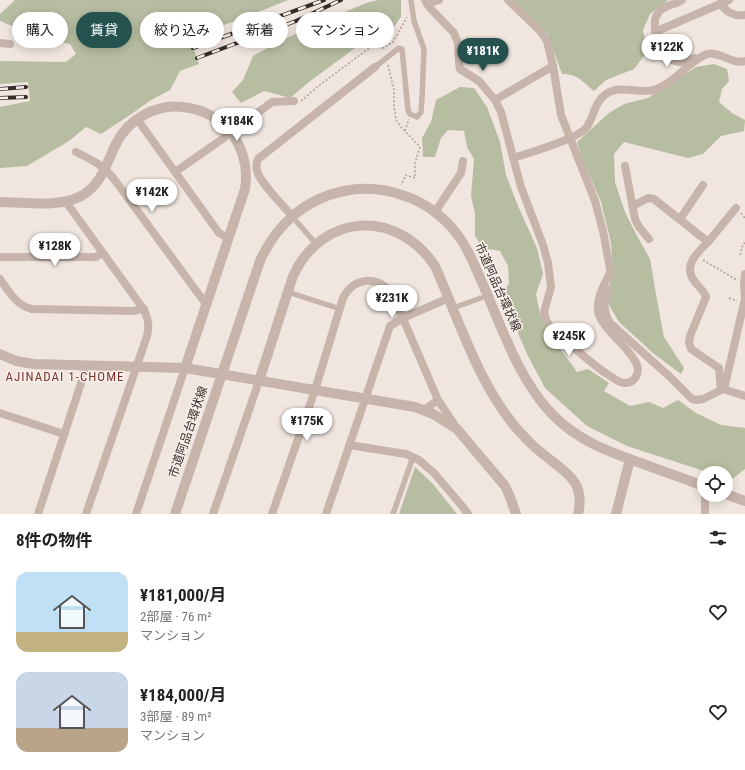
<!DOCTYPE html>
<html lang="ja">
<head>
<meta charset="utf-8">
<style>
  :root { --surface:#fff; --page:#f6f6f6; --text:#222; --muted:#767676; --accent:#25524f }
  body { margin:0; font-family:"Roboto Condensed","Noto Sans JP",sans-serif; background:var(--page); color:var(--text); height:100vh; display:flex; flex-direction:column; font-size:15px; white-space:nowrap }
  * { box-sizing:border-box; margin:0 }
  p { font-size:13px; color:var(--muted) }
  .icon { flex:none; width:22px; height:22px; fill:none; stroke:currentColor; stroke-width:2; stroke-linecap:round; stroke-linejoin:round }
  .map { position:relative; height:514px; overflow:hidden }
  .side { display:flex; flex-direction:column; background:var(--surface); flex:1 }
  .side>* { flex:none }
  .guide { position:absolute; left:12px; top:12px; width:400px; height:36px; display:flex; gap:8px }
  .controls { position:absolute; left:697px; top:466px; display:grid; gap:8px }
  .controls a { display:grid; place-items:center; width:36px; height:36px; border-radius:50%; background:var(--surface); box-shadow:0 2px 10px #0003; font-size:20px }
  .price { position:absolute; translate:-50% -34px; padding:0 9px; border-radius:14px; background:#fff; color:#222; font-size:13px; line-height:26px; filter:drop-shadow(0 1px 2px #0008) }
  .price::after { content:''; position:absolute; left:50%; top:24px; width:12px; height:9px; margin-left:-6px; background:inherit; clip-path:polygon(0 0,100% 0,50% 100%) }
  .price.active { background:var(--accent); color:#fff }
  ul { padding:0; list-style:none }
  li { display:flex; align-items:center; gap:12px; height:100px; padding:0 16px }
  li span { display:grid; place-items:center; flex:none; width:112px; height:80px; border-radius:12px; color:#555 }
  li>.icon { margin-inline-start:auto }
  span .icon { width:48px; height:48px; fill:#fffc; stroke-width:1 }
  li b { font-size:17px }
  h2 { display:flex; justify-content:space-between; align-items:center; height:48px; padding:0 16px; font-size:17px }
  .pill { padding:0 14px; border-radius:18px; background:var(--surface); box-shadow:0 2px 10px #0003; font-size:14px; line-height:36px }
  .pill.active { background:var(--accent); color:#fff }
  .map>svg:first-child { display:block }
  .green { fill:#b7bda1 }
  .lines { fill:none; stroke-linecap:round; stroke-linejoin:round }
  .path { stroke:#b29f97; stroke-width:1.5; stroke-dasharray:2 2; stroke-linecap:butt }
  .pedestrian { stroke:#c7b5ac; stroke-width:5.5 }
  .minor { stroke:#c7b5ac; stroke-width:8 }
  .tertiary { stroke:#c7b5ac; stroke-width:10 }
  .rail-casing { stroke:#362c2a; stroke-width:4 }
  .rail { stroke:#f8f0eb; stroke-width:2.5; stroke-dasharray:8; stroke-linecap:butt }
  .labels { text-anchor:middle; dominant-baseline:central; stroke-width:3; stroke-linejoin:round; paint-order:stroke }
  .street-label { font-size:12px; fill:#362c2a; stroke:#f8f0eb }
  .neighbourhood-label { font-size:13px; letter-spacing:1px; fill:#7b362d; stroke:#f8f0eb }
</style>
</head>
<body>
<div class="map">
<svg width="745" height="514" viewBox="0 0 745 514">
  <rect width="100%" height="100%" fill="#f0e6df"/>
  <!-- green -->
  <g class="green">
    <path d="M15,0H288L236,21L189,36L199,64L180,71L170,90L151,100L130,115L101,134L86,127L69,141L27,166L0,168V107L30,101L28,82L0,84V61L66,62L76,54L70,44L34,35L0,21V14Z"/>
    <path d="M378,0H401V17L386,38L366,40L309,82L290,98L264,91L241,103L232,92L243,80L253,56L282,40L324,21L366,3Z"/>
    <path d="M513,0H668L650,14L643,30L647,52L634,69L606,80L594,91C583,82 577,73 562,74L547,33Z"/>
    <path d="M714,64L727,69L729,81L722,89L719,102L732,113L745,120L744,131L721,136L703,154L688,158L624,142L614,154L615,182L625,212L636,234L650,259L657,300L664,337L684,368L681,374L653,353L619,322L606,300L613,271L611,243L601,202L583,161L577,142L609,113L624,104L648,98L696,67Z"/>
    <path d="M460,87L474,88L487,107L500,142L506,175L518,206L537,248L543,274L536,294L540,314L554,340L577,372L588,369L609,383L604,391L630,406L649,402L663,408L678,400L696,413L721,425L745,428V469L731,480L726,478V473H710L627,446L587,426L545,388L527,354L501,294L509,284L508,266L500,251L483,248L475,236V214L471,196L474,159L467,147L464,131L448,130L441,138L435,157H423L422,138L431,122L436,100Z"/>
    <path d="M415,467L433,484L457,514H399Z"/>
  </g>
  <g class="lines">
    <!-- path -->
    <g class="path">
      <path d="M388,65L394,90V105L396,120L401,127L420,147L415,163V178L406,175L401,185"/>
      <path d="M301,101L317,87L372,46L383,48L393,42L407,17"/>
      <path d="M405,131L409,119"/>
      <path d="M741,213L745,218"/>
      <path d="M740,255L743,244L745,243"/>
      <path d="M703,260L737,280"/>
      <path d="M729,298L737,301"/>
    </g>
    <!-- pedestrian -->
    <g class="pedestrian">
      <path d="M375,67L399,48L402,49L408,110L410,114L417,117L421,112L422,99L424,49L414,21L411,0"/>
      <path d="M297,222L316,244"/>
      <path d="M288,292L340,309"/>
      <path d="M453,308L481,298"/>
      <path d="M393,514L413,457"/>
    </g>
    <!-- minor -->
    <g class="minor">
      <path d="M425,0L430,8L454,33L458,43L459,63L460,69L479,81L495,100L501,112L521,187L543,245L548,263L551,287L544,312L546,320L551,327C570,344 588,362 610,376C615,379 620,384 626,383C635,382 640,373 637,365C630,347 601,329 598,311C596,297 606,282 611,270"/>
      <path d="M508,0L540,31L547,41L553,66L561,115L595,201L603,231L611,274"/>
      <path d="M682,0C674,6 664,4 658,13C649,26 661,56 675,61C682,64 689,60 695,58"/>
      <path d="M427,4L439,0"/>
      <path d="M720,4C727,12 734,17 745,15"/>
      <path d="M655,32L729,0"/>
      <path d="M0,43L10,44"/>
      <path d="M495,100L553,66"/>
      <path d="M137,119L219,233L228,238"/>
      <path d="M76,152C92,160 103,165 114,179L203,300L206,303"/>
      <path d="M513,158C529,153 577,139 586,128C594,118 594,102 606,94C620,84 638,94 654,90C674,84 687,62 707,54C720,51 732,65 745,61"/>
      <path d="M625,166L635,219L639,227L649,239"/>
      <path d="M175,172L231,133L272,102L294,101"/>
      <path d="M66,202L142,307C148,316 150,325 147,336L86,514"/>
      <path d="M633,206L648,198L654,199L708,242C697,253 682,266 695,282C699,287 704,291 706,297L690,336L689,342L691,349L719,368L721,390"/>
      <path d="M435,212L461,173L463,161"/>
      <path d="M292,216C283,205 261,184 257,171C256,166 256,163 258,159L375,67"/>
      <path d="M680,219L703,185"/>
      <path d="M708,242L736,208"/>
      <path d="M0,257H96L102,253"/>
      <path d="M0,279C9,292 16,305 32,309L132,311L144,309"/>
      <path d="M608,289C603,301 603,311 610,323L670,377L692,399L697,400L703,399L723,389L745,396"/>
      <path d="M724,389L745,299L744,285L745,274"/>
      <path d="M424,410L438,400"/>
      <path d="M0,413L64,434"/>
      <path d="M349,445L406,454L419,460L434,473L462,506L468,514"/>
      <path d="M38,514L87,365"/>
      <path d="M136,514L185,368"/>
      <path d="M213,514L259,381"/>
      <path d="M272,514L315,390L343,298C354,277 377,275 392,293L438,400L456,427"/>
      <path d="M326,514L390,326L403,318L449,298"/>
      <path d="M705,514V495"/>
    </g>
    <!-- tertiary -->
    <g class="tertiary">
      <path d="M0,202C25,202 59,208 81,196C102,184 106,164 116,144C128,119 156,104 183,107C203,109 221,119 232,134C244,150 248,170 245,189L185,368"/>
      <path d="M0,354L16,361L34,364L185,368L415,407L433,414L457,429L505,486L510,497L516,514"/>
      <path d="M259,381L293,276C322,213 396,208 435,266C459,320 479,386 519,431C526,439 534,447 543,454C565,472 586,481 578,514"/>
      <path d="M726,494L745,501"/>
      <path d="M175,514L260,261C276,225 305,199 344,191C364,187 384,189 402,195C424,202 443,216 457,234C468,248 474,264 481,280C501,325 518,379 552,414C579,442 610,452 646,465C665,472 685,479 704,486"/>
      <path d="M616,514L630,459"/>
    </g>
    <!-- rail casing -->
    <g class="rail-casing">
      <g id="rail">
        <path d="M193,48L324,0"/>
        <path d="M197,58L296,21L341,0"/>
        <path d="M0,89L26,87"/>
        <path d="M0,98L26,97"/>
      </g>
    </g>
    <!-- rail -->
    <use href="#rail" class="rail"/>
  </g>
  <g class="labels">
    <!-- street labels -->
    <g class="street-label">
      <text transform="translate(498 287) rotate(66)">市道阿品台環状線</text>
      <text transform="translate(188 432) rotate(-71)">市道阿品台環状線</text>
    </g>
    <!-- neighbourhood labels -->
    <g class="neighbourhood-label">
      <text x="65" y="376">AJINADAI 1-CHOME</text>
    </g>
  </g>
</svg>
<div class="controls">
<a><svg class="icon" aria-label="locate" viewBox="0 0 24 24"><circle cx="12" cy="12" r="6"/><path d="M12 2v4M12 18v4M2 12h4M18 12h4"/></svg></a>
</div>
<b class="price" style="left:667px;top:68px">¥122K</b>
<b class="price active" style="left:483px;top:72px">¥181K</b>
<b class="price" style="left:237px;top:142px">¥184K</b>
<b class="price" style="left:152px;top:213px">¥142K</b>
<b class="price" style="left:55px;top:267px">¥128K</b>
<b class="price" style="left:392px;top:319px">¥231K</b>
<b class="price" style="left:569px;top:357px">¥245K</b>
<b class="price" style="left:307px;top:442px">¥175K</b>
<div class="guide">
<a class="pill">購入</a>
<a class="pill active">賃貸</a>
<a class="pill">絞り込み</a>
<a class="pill">新着</a>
<a class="pill">マンション</a>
</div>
</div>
<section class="side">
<h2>8件の物件<svg class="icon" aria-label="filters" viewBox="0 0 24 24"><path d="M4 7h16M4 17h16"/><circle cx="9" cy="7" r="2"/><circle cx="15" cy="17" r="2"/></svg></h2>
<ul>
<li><span style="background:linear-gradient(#bfe0f5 75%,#c2b280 0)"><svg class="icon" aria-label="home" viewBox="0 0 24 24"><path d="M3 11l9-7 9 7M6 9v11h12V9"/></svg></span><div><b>¥181,000/月</b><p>2部屋 · 76 m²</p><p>マンション</p></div><svg class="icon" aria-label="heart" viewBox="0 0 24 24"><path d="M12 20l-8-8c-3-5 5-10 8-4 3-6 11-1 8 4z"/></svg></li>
<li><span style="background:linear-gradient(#c9d6e8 70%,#b9a48a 0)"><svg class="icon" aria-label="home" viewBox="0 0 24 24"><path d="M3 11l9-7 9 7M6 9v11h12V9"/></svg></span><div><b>¥184,000/月</b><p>3部屋 · 89 m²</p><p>マンション</p></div><svg class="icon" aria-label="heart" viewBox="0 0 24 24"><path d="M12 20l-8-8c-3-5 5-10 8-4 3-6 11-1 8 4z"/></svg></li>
</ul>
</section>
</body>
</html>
